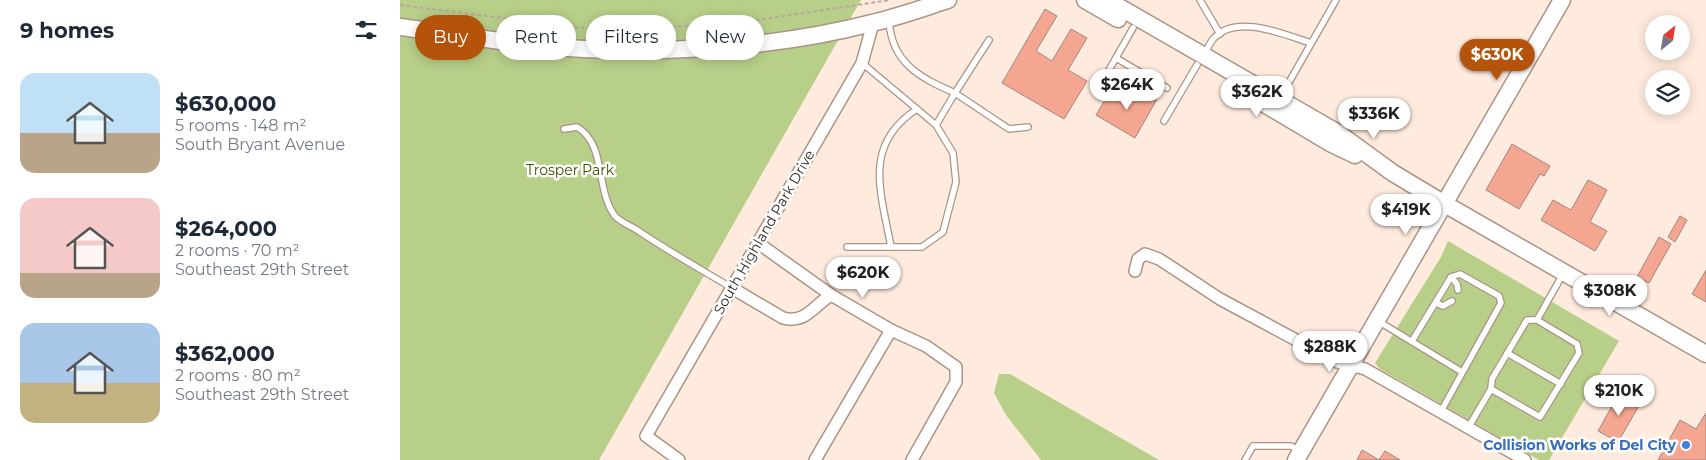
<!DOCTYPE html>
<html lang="en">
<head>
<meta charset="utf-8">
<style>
  :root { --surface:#fff; --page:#f6f6f7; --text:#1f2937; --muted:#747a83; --accent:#b45309 }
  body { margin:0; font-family:Montserrat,sans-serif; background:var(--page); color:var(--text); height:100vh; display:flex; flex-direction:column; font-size:19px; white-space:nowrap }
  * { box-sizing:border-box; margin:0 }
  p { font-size:16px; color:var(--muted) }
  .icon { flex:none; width:28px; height:28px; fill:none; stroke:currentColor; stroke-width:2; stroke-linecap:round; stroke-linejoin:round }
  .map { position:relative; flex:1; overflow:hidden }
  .sheet { display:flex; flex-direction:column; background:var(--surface); width:400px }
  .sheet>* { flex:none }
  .banner { position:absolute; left:15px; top:15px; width:475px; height:45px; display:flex; gap:10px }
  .needle { width:32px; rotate:30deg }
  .fabs { position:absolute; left:1245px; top:15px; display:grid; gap:10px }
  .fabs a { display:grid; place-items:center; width:45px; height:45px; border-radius:50%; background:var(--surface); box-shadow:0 2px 12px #0003; font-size:25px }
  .price { position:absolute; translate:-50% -42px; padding:0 11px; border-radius:18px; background:#fff; color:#222; font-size:16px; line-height:32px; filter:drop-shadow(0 1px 2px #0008) }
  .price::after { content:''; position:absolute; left:50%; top:30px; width:15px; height:11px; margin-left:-8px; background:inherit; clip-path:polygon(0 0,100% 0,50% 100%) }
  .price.current { background:var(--accent); color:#fff }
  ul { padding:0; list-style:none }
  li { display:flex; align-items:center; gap:15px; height:125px; padding:0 20px }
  li span { display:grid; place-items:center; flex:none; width:140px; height:100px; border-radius:15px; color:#555 }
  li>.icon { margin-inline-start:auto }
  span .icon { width:60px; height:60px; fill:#fffc; stroke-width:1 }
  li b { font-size:21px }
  h2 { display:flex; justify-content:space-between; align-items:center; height:60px; padding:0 20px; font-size:21px }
  .tag { padding:0 18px; border-radius:22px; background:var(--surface); box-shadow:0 2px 12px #0003; font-size:18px; line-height:45px }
  .tag.current { background:var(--accent); color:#fff }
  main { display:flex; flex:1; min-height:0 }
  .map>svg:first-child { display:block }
  .green { fill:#b7cf89 }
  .building { fill:#f5a690; stroke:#a2867f }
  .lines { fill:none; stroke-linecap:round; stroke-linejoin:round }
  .lane-casing { stroke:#ab9484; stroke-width:8 }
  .street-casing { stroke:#ab9484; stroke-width:14 }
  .secondary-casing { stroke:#ab9484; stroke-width:19 }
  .path { stroke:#b9a99d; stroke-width:2; stroke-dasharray:4 2.5; stroke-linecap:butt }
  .lane { stroke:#fff; stroke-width:5.5 }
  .street { stroke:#fff; stroke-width:11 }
  .secondary { stroke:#fff; stroke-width:16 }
  .shop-dot { fill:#3f7fe0; stroke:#fff; stroke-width:2 }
  .labels { text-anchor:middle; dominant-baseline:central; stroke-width:5; stroke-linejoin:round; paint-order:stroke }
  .park-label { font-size:14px; fill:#415500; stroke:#fff }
  .street-label { font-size:14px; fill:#2e251f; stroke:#fff }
  .shop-label { font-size:14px; font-weight:bold; fill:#366cbe; stroke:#fff; text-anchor:end }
</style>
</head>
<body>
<main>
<section class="sheet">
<h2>9 homes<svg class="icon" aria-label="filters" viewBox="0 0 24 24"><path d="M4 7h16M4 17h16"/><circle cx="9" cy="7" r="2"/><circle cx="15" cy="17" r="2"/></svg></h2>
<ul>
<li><span style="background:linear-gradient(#bfe0f5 60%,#b9a48a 0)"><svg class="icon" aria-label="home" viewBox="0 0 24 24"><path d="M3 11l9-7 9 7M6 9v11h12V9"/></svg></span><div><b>$630,000</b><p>5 rooms · 148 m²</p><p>South Bryant Avenue</p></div></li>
<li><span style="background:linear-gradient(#f6c9c9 75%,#b9a48a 0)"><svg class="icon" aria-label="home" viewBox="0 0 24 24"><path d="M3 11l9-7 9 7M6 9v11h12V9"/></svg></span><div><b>$264,000</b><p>2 rooms · 70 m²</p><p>Southeast 29th Street</p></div></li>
<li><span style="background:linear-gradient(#a9c7e8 60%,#c2b280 0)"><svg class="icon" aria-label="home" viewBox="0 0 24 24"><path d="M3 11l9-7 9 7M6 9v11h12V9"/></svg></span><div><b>$362,000</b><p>2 rooms · 80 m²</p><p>Southeast 29th Street</p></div></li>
</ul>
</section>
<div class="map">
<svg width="1306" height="460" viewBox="0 0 1306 460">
  <rect width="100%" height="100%" fill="#ffebdd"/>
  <!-- green -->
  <g class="green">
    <path d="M0,0H461L199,460H0Z"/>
    <path d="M1048,241L1219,341L1149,460H1139L980,369L975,363L1041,257Z"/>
    <path d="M599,374H610L759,460H641L606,415L594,393Z"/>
  </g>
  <!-- building -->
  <g class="building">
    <path d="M645,9L657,16L636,51L652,61L671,29L687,38L668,70L687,81L664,119L602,83Z"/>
    <path d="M712,88L731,99L737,88L757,99L735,138L696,115Z"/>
    <path d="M1112,144L1150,166L1144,176L1140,174L1119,209L1086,190Z"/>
    <path d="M1188,180L1207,190L1190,222L1207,231L1195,251L1141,220L1153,200L1171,210Z"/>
    <path d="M1280,216L1287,220L1275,242L1268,237Z"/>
    <path d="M1259,237L1271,244L1249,283L1237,277Z"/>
    <path d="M1306,270V302L1292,294Z"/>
    <path d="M1220,392L1240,404L1218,442L1198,431Z"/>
    <path d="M1306,413V460H1258L1280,420L1296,429Z"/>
    <path d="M962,450L979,460L985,451L1000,460H957Z"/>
  </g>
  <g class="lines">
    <!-- lane casing -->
    <g class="lane-casing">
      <g id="lane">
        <path d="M800,0L820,34"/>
        <path d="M589,40L555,93L609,129L628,127"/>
        <path d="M804,55C807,50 810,42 814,38C837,13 885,35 911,43"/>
        <path d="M716,58L767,88"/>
        <path d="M462,63L536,125L555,93C521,78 492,64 489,21"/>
        <path d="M705,77L733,28"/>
        <path d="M880,98L936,0"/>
        <path d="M764,121L797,65"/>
        <path d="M164,129L177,127C207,145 195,190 215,216C220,222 231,226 237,230C268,251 300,269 332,288"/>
        <path d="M447,247H522L543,232L556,182L553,153L536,125"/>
        <path d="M491,247C481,192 462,145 517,109"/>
        <path d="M1051,277L1057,284L1058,290"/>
        <path d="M1036,303L1043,306L1052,301"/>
        <path d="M1137,320H1127L1092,379L1091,389L1140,417L1179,353L1177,344L1137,320L1163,274"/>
        <path d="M978,321L1062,372"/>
        <path d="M1012,341L1051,277L1060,274L1099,296L1101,303L1040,413"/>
        <path d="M1107,353L1161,384"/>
        <path d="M1068,428L1091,389"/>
        <path d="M845,460L853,446H891L899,451"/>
      </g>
    </g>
    <!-- street casing -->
    <g class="street-casing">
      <g id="street">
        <path d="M358,243L431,295L491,330L526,346L556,367V382L512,460"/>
        <path d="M735,271L738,259L745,254L759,259L820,299L937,362L965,369L1125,460"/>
        <path d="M332,288L383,318C406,324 413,306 431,295"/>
        <path d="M279,460L246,436L462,63L473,23"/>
        <path d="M415,460L491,330"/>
      </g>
    </g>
    <!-- secondary casing -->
    <g class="secondary-casing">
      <g id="secondary">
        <path d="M685,0L718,19"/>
        <path d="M707,0L938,133L993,173L1043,203L1306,354"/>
        <path d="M0,27C61,35 122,46 184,49C279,53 379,47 472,23C498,17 523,8 548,0"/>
        <path d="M863,103L932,144L955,155"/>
        <path d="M896,460L1162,0"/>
      </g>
    </g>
    <!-- path -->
    <path class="path" d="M0,5L111,19L153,27L230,29L337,23L490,0"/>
    <!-- lane -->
    <use href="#lane" class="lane"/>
    <!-- street -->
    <use href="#street" class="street"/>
    <!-- secondary -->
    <use href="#secondary" class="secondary"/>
  </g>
  <!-- markers -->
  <circle class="shop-dot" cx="1286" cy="445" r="5"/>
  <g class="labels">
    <!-- park labels -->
    <g class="park-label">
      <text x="170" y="170">Trosper Park</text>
    </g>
    <!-- street labels -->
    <g class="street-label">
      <text transform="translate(364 232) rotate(-60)">South Highland Park Drive</text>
    </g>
    <!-- shop labels -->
    <g class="shop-label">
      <text x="1276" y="445">Collision Works of Del City</text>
    </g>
  </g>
</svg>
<div class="fabs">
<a><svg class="needle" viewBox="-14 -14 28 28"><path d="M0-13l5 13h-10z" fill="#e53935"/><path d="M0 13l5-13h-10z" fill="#747a83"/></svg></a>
<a><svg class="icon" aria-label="layers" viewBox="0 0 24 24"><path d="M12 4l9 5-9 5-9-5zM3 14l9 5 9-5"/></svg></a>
</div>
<b class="price current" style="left:1097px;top:81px">$630K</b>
<b class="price" style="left:727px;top:111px">$264K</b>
<b class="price" style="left:857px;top:118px">$362K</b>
<b class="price" style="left:974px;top:140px">$336K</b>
<b class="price" style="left:1006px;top:236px">$419K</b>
<b class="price" style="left:463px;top:299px">$620K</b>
<b class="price" style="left:1210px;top:317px">$308K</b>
<b class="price" style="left:930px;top:373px">$288K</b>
<b class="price" style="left:1219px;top:417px">$210K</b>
<div class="banner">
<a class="tag current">Buy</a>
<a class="tag">Rent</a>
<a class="tag">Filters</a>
<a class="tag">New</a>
</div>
</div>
</main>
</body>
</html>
